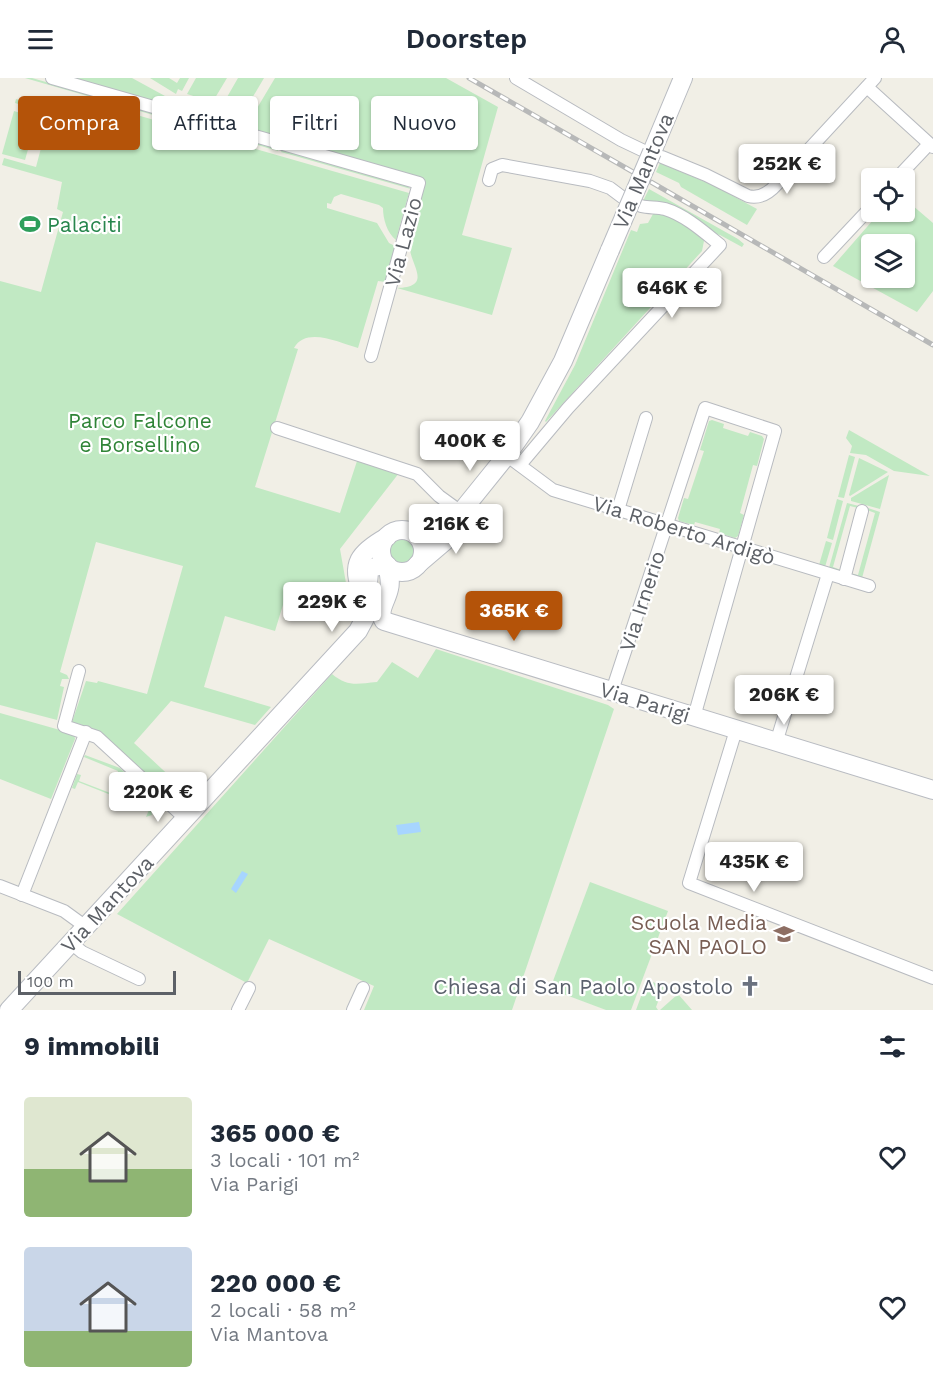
<!DOCTYPE html>
<html lang="it">
<head>
<meta charset="utf-8">
<style>
  :root { --surface:#fff; --page:#f2f2f3; --text:#1f2937; --muted:#747a83; --accent:#b45309 }
  body { margin:0; font-family:"Work Sans",sans-serif; background:var(--page); color:var(--text); height:100vh; display:flex; flex-direction:column; font-size:22px; white-space:nowrap }
  * { box-sizing:border-box; margin:0 }
  p { font-size:20px; color:var(--muted) }
  .icon { flex:none; width:33px; height:33px; fill:none; stroke:currentColor; stroke-width:2; stroke-linecap:round; stroke-linejoin:round }
  .map { position:relative; height:932px; overflow:hidden }
  .sheet { display:flex; flex-direction:column; background:var(--surface); flex:1 }
  .sheet>* { flex:none }
  .hud { position:absolute; left:18px; top:18px; width:600px; height:54px; display:flex; gap:12px }
  .buttons { position:absolute; left:861px; top:90px; display:grid; gap:12px }
  .buttons a { display:grid; place-items:center; width:54px; height:54px; border-radius:6px; background:var(--surface); box-shadow:0 2px 4px #0004; font-size:30px }
  .scale { position:absolute; left:18px; bottom:15px; width:158px; box-sizing:border-box; padding-left:6px; border:3px solid #5d6167; border-top:0; font-size:16px; line-height:21px; white-space:nowrap; color:#5d6167; -webkit-text-stroke:4px #fff; paint-order:stroke }
  .price { position:absolute; translate:-50% -51px; padding:0 14px; border-radius:6px; background:#fff; color:#222; font-size:20px; line-height:39px; filter:drop-shadow(0 2px 3px #0008) }
  .price::after { content:''; position:absolute; left:50%; top:36px; width:18px; height:14px; margin-left:-9px; background:inherit; clip-path:polygon(0 0,100% 0,50% 100%) }
  .price.current { background:var(--accent); color:#fff }
  ul { padding:0; list-style:none }
  li { display:flex; align-items:center; gap:18px; height:150px; padding:0 24px }
  li span { display:grid; place-items:center; flex:none; width:168px; height:120px; border-radius:6px; color:#555 }
  li>.icon { margin-inline-start:auto }
  span .icon { width:72px; height:72px; fill:#fffc; stroke-width:1 }
  li b { font-size:26px }
  h2 { display:flex; justify-content:space-between; align-items:center; height:72px; padding:0 24px; font-size:26px }
  .pill { padding:0 21px; border-radius:6px; background:var(--surface); box-shadow:0 2px 4px #0004; font-size:21px; line-height:54px }
  .pill.current { background:var(--accent); color:#fff }
  header { display:flex; justify-content:space-between; align-items:center; height:78px; padding:0 24px; background:var(--surface); font-size:27px; font-weight:600 }
  .map>svg:first-child { display:block }
  .green { fill:#c1e9c3; fill-rule:evenodd }
  .water { fill:#a7d5ff }
  .lines { fill:none; stroke-linecap:round; stroke-linejoin:round }
  .street-casing { stroke:#b8bbc0; stroke-width:14 }
  .secondary-casing { stroke:#b9bcc2; stroke-width:20 }
  .street { stroke:#fff; stroke-width:12 }
  .secondary { stroke:#fff; stroke-width:18 }
  .rail-casing { stroke:#b7b8b8; stroke-width:5 }
  .rail { stroke:#fff; stroke-width:3; stroke-dasharray:9; stroke-linecap:butt }
  .secondary-bridge-casing { stroke:#b9bcc2; stroke-width:20; stroke-linecap:butt }
  .secondary-bridge { stroke:#fff; stroke-width:18 }
  .labels { text-anchor:middle; dominant-baseline:central; stroke-width:4.5; stroke-linejoin:round; paint-order:stroke }
  .street-label { font-size:21px; fill:#5d6167; stroke:#fff }
  .leisure-label { font-size:21px; fill:#27864d; stroke:#fff; text-anchor:start }
  .park-label { font-size:21px; fill:#2f8437; stroke:#fff }
  .education-label { font-size:21px; fill:#785e54; stroke:#fff; text-anchor:end }
  .worship-label { font-size:21px; fill:#5b616d; stroke:#fff; text-anchor:end }
</style>
</head>
<body>
<header><svg class="icon" aria-label="menu" viewBox="0 0 24 24"><path d="M4 6h16M4 12h16M4 18h16"/></svg>Doorstep<svg class="icon" aria-label="person" viewBox="0 0 24 24"><circle cx="12" cy="8" r="4"/><path d="M4 21q1-7 8-7t8 7"/></svg></header>
<div class="map">
<svg width="933" height="932" viewBox="0 0 933 932">
  <rect width="100%" height="100%" fill="#f1efe6"/>
  <!-- green -->
  <g class="green">
    <path d="M25,0H32L279,71L278,73Z"/>
    <path d="M73,0H132L165,18L219,33L238,0H264L241,39L250,42L275,0H446L498,29L462,157L512,170L492,237L397,210C436,209 407,184 410,166L408,165L424,101Z"/>
    <path d="M150,0H169L177,5L180,0H189L182,13L178,11L176,16Z"/>
    <path d="M196,0H227L215,20L209,23L187,16Z"/>
    <path d="M16,21L97,45L102,27L409,115L396,162C387,155 383,141 383,130L379,127L341,116L334,119L331,126L327,125V130L377,145L389,165L395,168L385,204L378,203L358,270C340,265 306,248 294,270L298,271L255,409L340,435L358,380L399,395L340,471L346,505L355,531L353,535L286,517L275,553L225,538L204,609L271,629L255,647L171,623L134,665L190,717L180,728L101,655L92,650L72,644L86,603L97,605L98,603L147,616L183,488L96,464L60,594L67,597L69,601H62L60,608L64,609L57,642L0,627V203L41,214L63,134L57,131L62,104L2,87L4,80L36,89L50,36L15,25Z"/>
    <path d="M14,33L37,40L25,82L2,76Z"/>
    <path d="M282,72L407,108L411,111L281,74Z"/>
    <path d="M660,85L713,107L757,131L747,147L681,109L679,105L656,94Z"/>
    <path d="M649,111L738,161L744,166L742,169L720,157L712,155L643,123Z"/>
    <path d="M905,121L933,145V213L917,234L833,188L880,134H904ZM872,166H904V200H872Z"/>
    <path d="M656,134L668,136L702,158L704,163L702,173L546,344L545,343L575,287L631,152L637,154L640,146L648,145L653,136Z"/>
    <path d="M712,342L724,346L723,350L748,358L750,354L762,358L764,361L757,388L753,387L740,435L744,437L738,458L735,460L719,455L720,451L695,444L694,447L679,443L678,440L684,420L688,421L704,373L700,372L709,343Z"/>
    <path d="M849,352L930,398L894,393L866,377L850,375L852,368L846,360Z"/>
    <path d="M849,377L855,379L844,420L838,419Z"/>
    <path d="M859,380L888,394L850,418L849,417Z"/>
    <path d="M889,397L880,431L851,423V420Z"/>
    <path d="M837,421L843,423L833,462L827,460Z"/>
    <path d="M847,425L859,428L858,430L850,428L833,489L841,492V494L829,490Z"/>
    <path d="M868,430L880,434L862,500L850,497V495L858,497L875,435L867,432Z"/>
    <circle cx="402" cy="473" r="12"/>
    <path d="M826,463L832,465L825,489L819,487Z"/>
    <path d="M436,571L608,627L614,631L512,932H364L374,908L269,861L247,905L117,836L332,596C348,609 356,606 377,604L392,584L418,600Z"/>
    <path d="M0,635L74,656L75,661L51,721L0,701Z"/>
    <path d="M85,677L120,690L141,710L116,700L118,693L84,679Z"/>
    <path d="M77,696L81,697L79,703L131,723L135,718L151,732L152,737L146,739L149,732L78,704L75,711L72,710Z"/>
    <path d="M590,804L668,833L631,932H606L550,911Z"/>
    <path d="M647,902L664,908L656,929L658,932H636Z"/>
    <path d="M678,916L692,932H660Z"/>
  </g>
  <!-- water -->
  <g class="water">
    <path d="M419,744L421,754L398,757L396,747Z"/>
    <path d="M242,793L248,796L236,815L231,811Z"/>
  </g>
  <g class="lines">
    <!-- street casing -->
    <g class="street-casing">
      <g id="street">
        <path d="M52,0L419,105L371,278"/>
        <path d="M516,0L621,62L642,72"/>
        <path d="M867,9L933,69"/>
        <path d="M662,79L706,97L748,118C760,121 769,115 777,106L875,0"/>
        <path d="M897,100L929,66"/>
        <path d="M489,102L492,91L502,87L590,103L610,110L622,119"/>
        <path d="M824,179L872,128"/>
        <path d="M277,350L417,396L439,418L461,434"/>
        <path d="M514,383L553,412L869,508"/>
        <path d="M520,387L568,330L720,167C704,154 685,137 665,131C657,129 649,130 641,128"/>
        <path d="M618,432L646,340"/>
        <path d="M844,501L862,433"/>
        <path d="M79,593L64,648L97,659L186,741"/>
        <path d="M612,613L705,330L775,353L694,639"/>
        <path d="M736,652L689,805L933,900"/>
        <path d="M776,665L828,496"/>
        <path d="M0,808L64,833L86,849"/>
        <path d="M22,817L86,654"/>
        <path d="M71,865L82,874L139,901"/>
        <path d="M238,932L249,910"/>
        <path d="M353,932L363,910"/>
      </g>
    </g>
    <!-- secondary casing -->
    <g class="secondary-casing">
      <g id="secondary">
        <path d="M652,74L683,0"/>
        <circle cx="402" cy="473" r="21"/>
        <path d="M387,487C389,495 391,503 389,511C387,522 377,533 384,543L933,712"/>
        <path d="M417,487L444,464L461,434L507,377L530,344L563,283L610,172"/>
        <path d="M363,516C349,486 360,474 387,459"/>
        <path d="M9,932L358,553L365,540L369,494L372,490L385,486"/>
      </g>
    </g>
    <!-- street -->
    <use href="#street" class="street"/>
    <!-- secondary -->
    <use href="#secondary" class="secondary"/>
    <!-- rail casing -->
    <g class="rail-casing">
      <g id="rail">
        <path d="M469,0L633,94"/>
        <path d="M651,104L933,267"/>
      </g>
    </g>
    <!-- rail -->
    <use href="#rail" class="rail"/>
    <!-- secondary-bridge casing -->
    <g class="secondary-bridge-casing">
      <path id="secondary-bridge" d="M610,172L652,74"/>
    </g>
    <!-- secondary-bridge -->
    <use href="#secondary-bridge" class="secondary-bridge"/>
  </g>
  <!-- icons -->
  <defs>
    <g id="stadium-bare" transform="scale(1.62)"><path d="M0-5a6.5 5 0 1 0 0 10a6.5 5 0 1 0 0-10ZM-3.5-1.8h7v3.6h-7Z" fill="#2e9e5b" stroke="#fff" stroke-width="2.5" paint-order="stroke"/></g>
    <g id="school-bare" transform="scale(1.62)"><path d="M0-5L7-2L0 1L-7-2ZM-4 1L0 2.5L4 1V4Q0 6-4 4Z" fill="#8d6e63" stroke="#fff" stroke-width="2.5" paint-order="stroke"/></g>
    <g id="church-bare" transform="scale(1.62)"><path d="M-1.2-6h2.4v3.5h3.3v2.4h-3.3V6h-2.4V-.1h-3.3v-2.4h3.3Z" fill="#6b7280" stroke="#fff" stroke-width="2.5" paint-order="stroke"/></g>
  </defs>
  <g fill-rule="evenodd">
    <use href="#stadium-bare" x="30" y="146"/>
    <use href="#school-bare" x="784" y="856"/>
    <use href="#church-bare" x="750" y="908"/>
  </g>
  <g class="labels">
    <!-- street labels -->
    <g class="street-label">
      <text transform="translate(643 93) rotate(-67)">Via Mantova</text>
      <text transform="translate(403 164) rotate(-75)">Via Lazio</text>
      <text transform="translate(684 452) rotate(17)">Via Roberto Ardigò</text>
      <text transform="translate(642 523) rotate(-72)">Via Irnerio</text>
      <text transform="translate(645 624) rotate(17)">Via Parigi</text>
      <text transform="translate(107 826) rotate(-47)">Via Mantova</text>
    </g>
    <!-- leisure labels -->
    <g class="leisure-label">
      <text x="47" y="146">Palaciti</text>
    </g>
    <!-- park labels -->
    <g class="park-label">
      <text x="140" y="342">Parco Falcone<tspan x="140" dy="24">e Borsellino</tspan></text>
    </g>
    <!-- education labels -->
    <g class="education-label">
      <text x="767" y="844">Scuola Media<tspan x="767" dy="24">SAN PAOLO</tspan></text>
    </g>
    <!-- worship labels -->
    <g class="worship-label">
      <text x="733" y="908">Chiesa di San Paolo Apostolo</text>
    </g>
  </g>
</svg>
<div class="buttons">
<a><svg class="icon" aria-label="locate" viewBox="0 0 24 24"><circle cx="12" cy="12" r="6"/><path d="M12 2v4M12 18v4M2 12h4M18 12h4"/></svg></a>
<a><svg class="icon" aria-label="layers" viewBox="0 0 24 24"><path d="M12 4l9 5-9 5-9-5zM3 14l9 5 9-5"/></svg></a>
</div>
<div class="scale">100 m</div>
<b class="price" style="left:787px;top:117px">252K €</b>
<b class="price" style="left:672px;top:241px">646K €</b>
<b class="price" style="left:470px;top:394px">400K €</b>
<b class="price" style="left:456px;top:477px">216K €</b>
<b class="price" style="left:332px;top:555px">229K €</b>
<b class="price current" style="left:514px;top:564px">365K €</b>
<b class="price" style="left:784px;top:648px">206K €</b>
<b class="price" style="left:158px;top:745px">220K €</b>
<b class="price" style="left:754px;top:815px">435K €</b>
<div class="hud">
<a class="pill current">Compra</a>
<a class="pill">Affitta</a>
<a class="pill">Filtri</a>
<a class="pill">Nuovo</a>
</div>
</div>
<section class="sheet">
<h2>9 immobili<svg class="icon" aria-label="filters" viewBox="0 0 24 24"><path d="M4 7h16M4 17h16"/><circle cx="9" cy="7" r="2"/><circle cx="15" cy="17" r="2"/></svg></h2>
<ul>
<li><span style="background:linear-gradient(#dfe7d0 60%,#8fb573 0)"><svg class="icon" aria-label="home" viewBox="0 0 24 24"><path d="M3 11l9-7 9 7M6 9v11h12V9"/></svg></span><div><b>365 000 €</b><p>3 locali · 101 m²</p><p>Via Parigi</p></div><svg class="icon" aria-label="heart" viewBox="0 0 24 24"><path d="M12 20l-8-8c-3-5 5-10 8-4 3-6 11-1 8 4z"/></svg></li>
<li><span style="background:linear-gradient(#c9d6e8 70%,#8fb573 0)"><svg class="icon" aria-label="home" viewBox="0 0 24 24"><path d="M3 11l9-7 9 7M6 9v11h12V9"/></svg></span><div><b>220 000 €</b><p>2 locali · 58 m²</p><p>Via Mantova</p></div><svg class="icon" aria-label="heart" viewBox="0 0 24 24"><path d="M12 20l-8-8c-3-5 5-10 8-4 3-6 11-1 8 4z"/></svg></li>
</ul>
</section>
</body>
</html>
